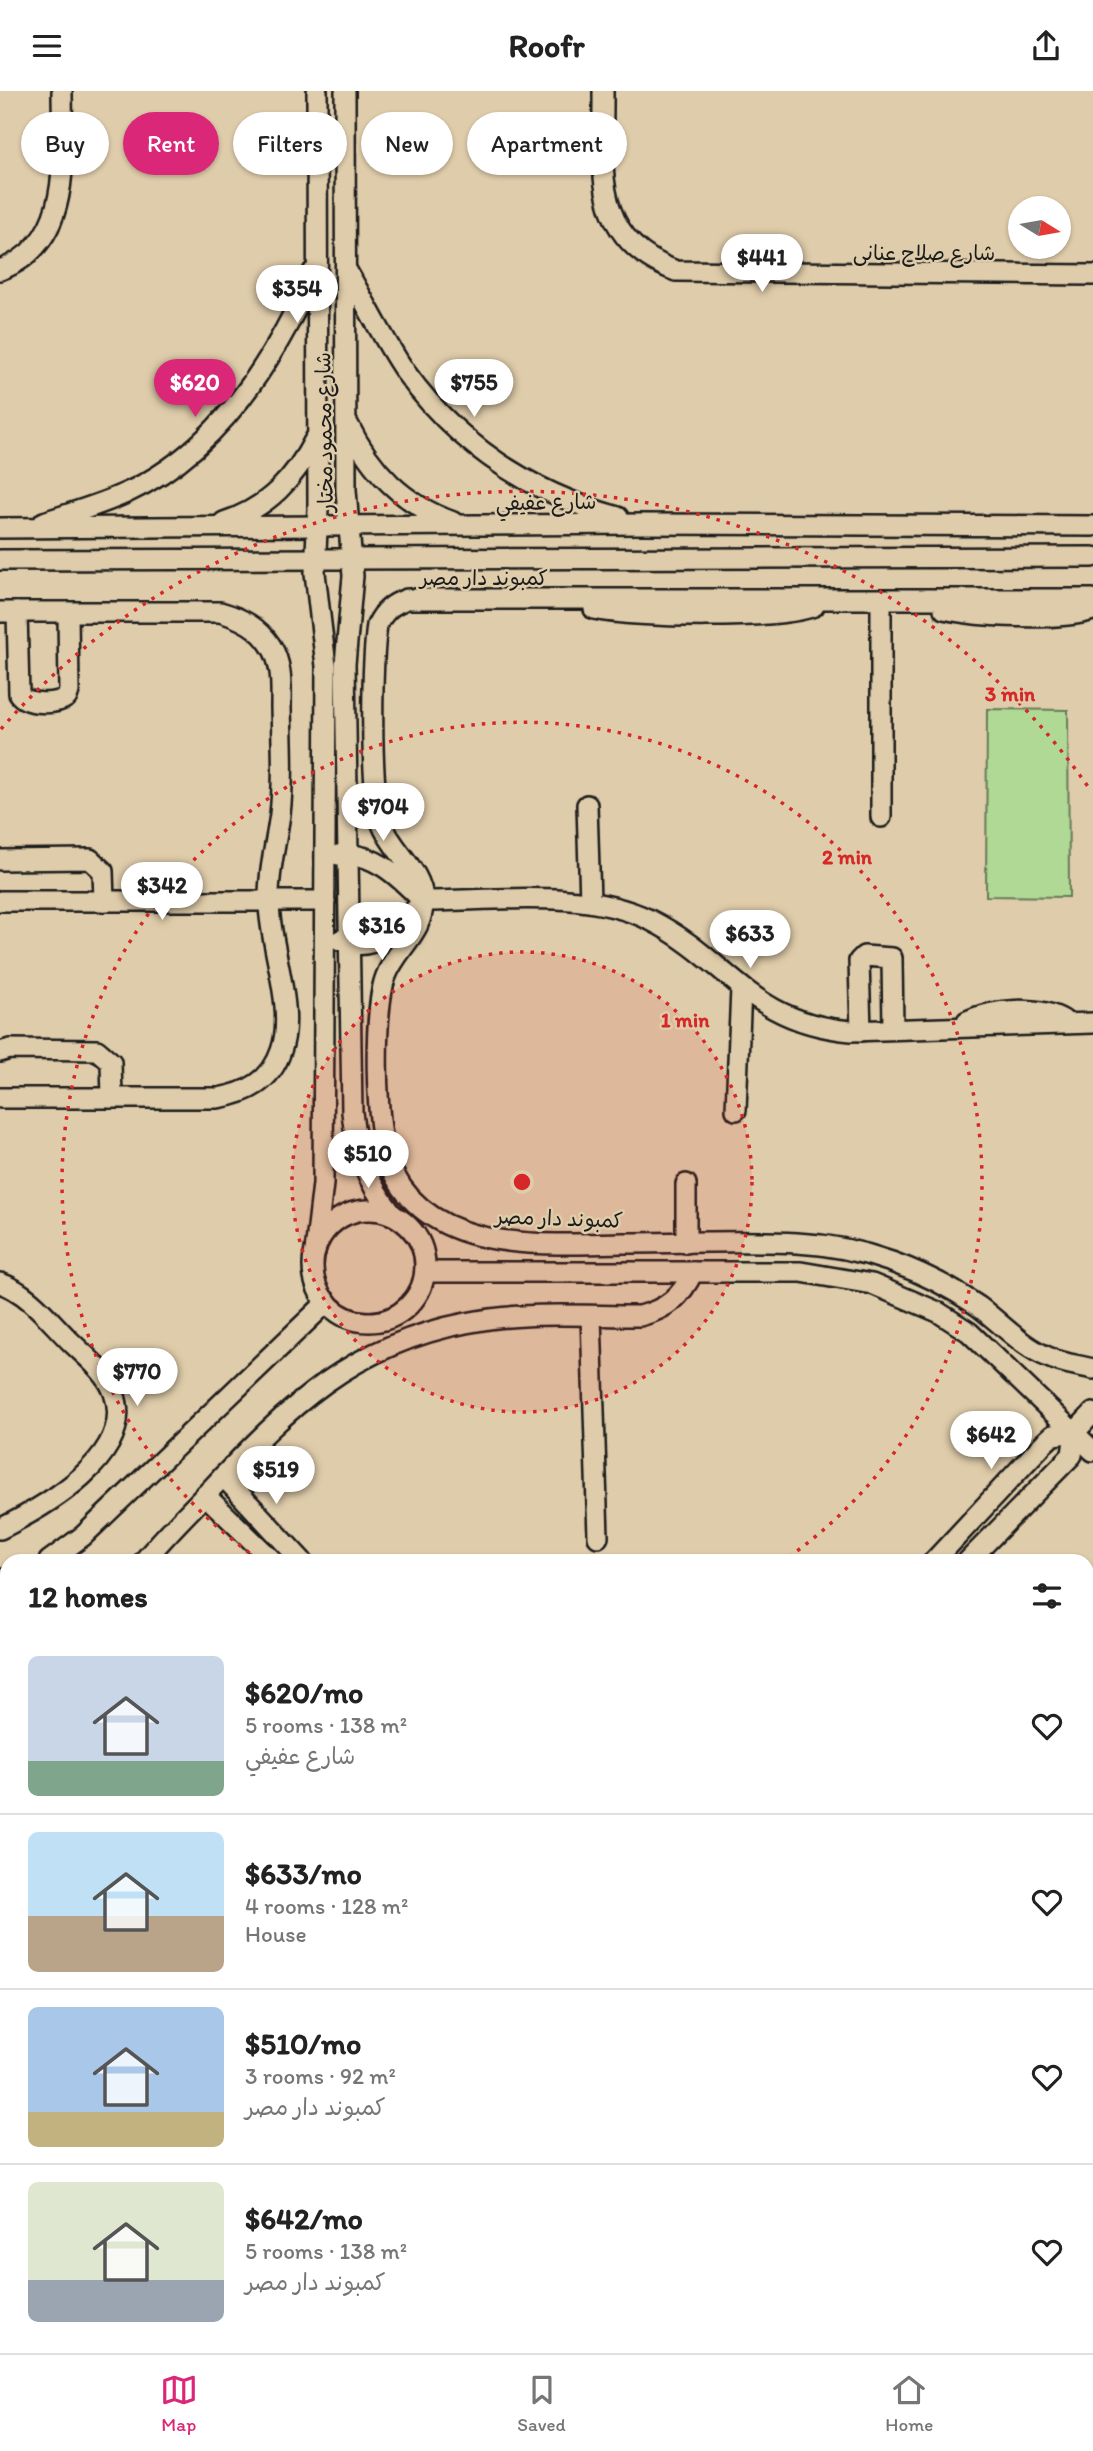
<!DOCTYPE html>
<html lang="en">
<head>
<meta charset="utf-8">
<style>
  :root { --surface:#fff; --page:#f2f2f2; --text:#222; --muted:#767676; --line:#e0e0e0; --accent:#db2777 }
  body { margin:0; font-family:Itim,"Playpen Sans Arabic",sans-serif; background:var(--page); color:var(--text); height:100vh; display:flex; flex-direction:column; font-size:26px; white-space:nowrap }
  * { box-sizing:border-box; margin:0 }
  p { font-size:23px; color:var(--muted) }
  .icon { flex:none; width:38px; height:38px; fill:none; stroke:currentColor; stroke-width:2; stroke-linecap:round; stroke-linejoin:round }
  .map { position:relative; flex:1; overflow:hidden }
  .side { position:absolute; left:0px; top:1463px; width:1094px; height:800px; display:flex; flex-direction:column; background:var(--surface); border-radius:21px 21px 0 0; box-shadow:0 2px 5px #0004 }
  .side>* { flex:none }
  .top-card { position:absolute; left:21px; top:21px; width:700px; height:63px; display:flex; gap:14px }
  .needle { width:46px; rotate:101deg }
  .controls { position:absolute; left:1008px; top:105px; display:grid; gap:14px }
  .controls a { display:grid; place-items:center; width:63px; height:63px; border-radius:50%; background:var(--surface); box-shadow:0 2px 5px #0004; font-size:35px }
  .price { position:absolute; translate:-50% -60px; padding:0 16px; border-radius:24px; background:#fff; color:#222; font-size:23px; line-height:46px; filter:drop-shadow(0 2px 4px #0008) }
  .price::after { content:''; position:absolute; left:50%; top:42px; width:21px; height:16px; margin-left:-10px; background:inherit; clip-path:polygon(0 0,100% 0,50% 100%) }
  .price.current { background:var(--accent); color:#fff }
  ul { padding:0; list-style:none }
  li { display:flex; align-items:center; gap:21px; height:175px; padding:0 28px }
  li+li { border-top:2px solid var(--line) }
  li span { display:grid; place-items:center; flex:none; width:196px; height:140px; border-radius:10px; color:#555 }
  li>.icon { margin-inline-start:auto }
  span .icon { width:84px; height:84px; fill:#fffc; stroke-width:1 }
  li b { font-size:30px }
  h2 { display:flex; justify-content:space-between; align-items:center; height:84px; padding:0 28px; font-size:30px }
  .tag { padding:0 24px; border-radius:32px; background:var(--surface); box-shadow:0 2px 5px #0004; font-size:24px; line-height:63px }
  .tag.current { background:var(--accent); color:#fff }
  header { display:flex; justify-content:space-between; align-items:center; height:91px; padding:0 28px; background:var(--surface); font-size:32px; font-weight:800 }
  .tab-bar { display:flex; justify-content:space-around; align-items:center; height:98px; border-top:2px solid var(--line); background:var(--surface); font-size:19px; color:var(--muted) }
  .tab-bar a { display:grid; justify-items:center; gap:4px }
  .tab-bar .current { color:var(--accent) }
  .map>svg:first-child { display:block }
  .built { fill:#dbc6bc }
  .green { fill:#b0d995; stroke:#667a58; stroke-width:2 }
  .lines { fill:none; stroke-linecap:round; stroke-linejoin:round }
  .minor-casing { stroke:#1c1c1c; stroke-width:24 }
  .minor { stroke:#dfccaa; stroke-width:19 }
  .ring { fill:none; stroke:#d62828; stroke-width:3.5; stroke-dasharray:3.5 7 }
  .labels { text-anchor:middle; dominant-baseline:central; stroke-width:5; stroke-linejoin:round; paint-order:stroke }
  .street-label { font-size:21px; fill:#1c1c1c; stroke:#dfccaa }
  .centre { fill:#d62828; stroke:#dfccaa; stroke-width:3.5 }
  .ring-label { font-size:21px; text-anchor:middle; font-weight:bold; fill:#d62828; stroke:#dfccaa; stroke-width:5; stroke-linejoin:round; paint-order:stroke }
</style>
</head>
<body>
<header><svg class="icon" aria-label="menu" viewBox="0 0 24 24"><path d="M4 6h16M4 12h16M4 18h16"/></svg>Roofr<svg class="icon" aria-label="share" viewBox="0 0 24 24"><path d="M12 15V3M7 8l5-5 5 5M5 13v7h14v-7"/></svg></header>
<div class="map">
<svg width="1093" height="2262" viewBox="0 0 1093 2262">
  <rect width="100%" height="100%" fill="#dfccaa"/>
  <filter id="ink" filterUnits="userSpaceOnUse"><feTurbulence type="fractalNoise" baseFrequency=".0143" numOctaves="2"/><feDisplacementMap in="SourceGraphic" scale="14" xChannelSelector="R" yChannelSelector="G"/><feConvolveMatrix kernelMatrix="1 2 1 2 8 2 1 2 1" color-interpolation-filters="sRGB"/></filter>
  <g filter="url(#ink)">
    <!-- built -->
    <rect class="built" x="1087" y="1969" width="6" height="242"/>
    <!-- green -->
    <path class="green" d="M987,618L1068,619L1069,806L986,805Z"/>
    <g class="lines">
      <!-- minor casing -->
      <g class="minor-casing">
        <g id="minor">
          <path d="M345,0L346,399L353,485L345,573L352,1021C356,1062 367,1091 392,1123"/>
          <path d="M603,0C604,77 589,147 676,180L1093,184"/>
          <path d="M0,179C75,151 62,64 62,0"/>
          <path d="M347,180C367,214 384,250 406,282C459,355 531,402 618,426"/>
          <path d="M348,333C371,380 403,413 453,431"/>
          <path d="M44,431C71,422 100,414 126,402C217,361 275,269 313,181"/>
          <path d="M224,431C268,417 295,387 315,348"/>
          <path d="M0,437L642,433L1093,435"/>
          <path d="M0,469L1093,466"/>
          <path d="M1093,508H407C392,513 384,520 377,534C372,572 369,700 382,733C392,760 422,779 423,809C425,840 396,858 386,885C373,917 375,1038 388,1070C424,1165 542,1153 623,1152C681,1152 739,1149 797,1152C862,1155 925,1179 978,1215C1001,1232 1021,1255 1048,1266C1062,1273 1078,1274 1093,1278"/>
          <path d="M594,518C635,527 777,529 814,515"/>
          <path d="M944,518C979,526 1059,530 1093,519"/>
          <path d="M0,521H220C241,527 259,536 271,555C283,574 281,597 281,617C282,653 284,688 280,723C276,753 268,782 269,813C270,857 296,918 281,960C271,990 248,1002 218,1007H0"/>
          <path d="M17,521L19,603C27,614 56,614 67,606L69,600L68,521"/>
          <path d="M587,714L590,810"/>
          <path d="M881,726V508"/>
          <path d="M338,764C373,759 400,787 423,810C494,810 585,797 650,829C730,869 748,931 851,940L1093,932"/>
          <path d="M0,769L90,768L103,780L104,810"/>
          <path d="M0,810H325"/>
          <path d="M340,849C376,865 400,834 423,810"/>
          <path d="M967,930C992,918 1038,914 1063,929"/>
          <path d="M861,940L859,870L864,865L892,867L893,938"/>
          <path d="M0,961L10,958L97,959L111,971L112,1007"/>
          <path d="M736,1019L741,897"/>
          <path d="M686,1093V1152"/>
          <circle cx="369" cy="1175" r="56"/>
          <path d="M315,1161L323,1093L326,575L315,482L318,418L317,0"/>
          <path d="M425,1181H801L872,1193L938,1221L969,1241L1093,1360"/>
          <path d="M0,1192C28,1201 49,1229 70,1250C85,1265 107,1281 114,1302C137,1364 44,1416 0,1438"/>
          <path d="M591,1225L598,1446"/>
          <path d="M223,1385L302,1470"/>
          <path d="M205,1404L273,1470"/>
          <path d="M49,1470L83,1445L327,1211"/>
          <path d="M144,1470C165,1444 190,1420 213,1396C289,1315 352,1254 466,1232C522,1220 583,1225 640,1225C667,1218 681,1206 693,1181"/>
          <path d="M934,1470L1043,1353L1053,1344L1075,1341"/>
          <path d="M968,1470L1072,1364L1075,1341L1093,1322"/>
          <path d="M0,1489L7,1487"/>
          <path d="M1087,1520L1093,1513"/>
          <path d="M0,1595L7,1594"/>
          <path d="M0,1800H7"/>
          <path d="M1087,1962L1093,1963"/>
          <path d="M1087,2177H1093"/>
          <path d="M0,2180H7"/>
          <path d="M1087,2229H1093"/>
          <path d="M0,2231H7"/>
          <path d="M521,2256L530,2262"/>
          <path d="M593,2256V2262"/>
          <path d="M638,2256V2262"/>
          <path d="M861,2256L865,2262"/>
          <path d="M694,2262L702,2256"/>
          <path d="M949,2262L953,2256"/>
        </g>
      </g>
      <!-- minor -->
      <use href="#minor" class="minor"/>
    </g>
  </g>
  <!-- distance rings -->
  <circle cx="522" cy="1091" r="230" fill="#d62828" fill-opacity=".12"/>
  <g class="ring">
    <circle cx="522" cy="1091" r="230"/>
    <path d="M258 1468A460 460 0 1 1 786 1468"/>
    <path d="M1 638A690 690 0 0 1 1091 700"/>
  </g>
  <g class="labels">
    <!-- street labels -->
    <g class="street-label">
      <text x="924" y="161">شارع صلاح عنانى</text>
      <text transform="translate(324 341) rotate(-91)">شارع محمود مختار</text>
      <text transform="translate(546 411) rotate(-1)">شارع عفيفي</text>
      <text x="484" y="486">كمبوند دار مصر</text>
      <text transform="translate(559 1127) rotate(2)">كمبوند دار مصر</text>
    </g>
  </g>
  <circle cx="522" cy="1091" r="10" class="centre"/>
  <g class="ring-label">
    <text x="1010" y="610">3 min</text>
    <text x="847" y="773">2 min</text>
    <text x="685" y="936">1 min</text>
  </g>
</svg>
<div class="controls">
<a><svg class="needle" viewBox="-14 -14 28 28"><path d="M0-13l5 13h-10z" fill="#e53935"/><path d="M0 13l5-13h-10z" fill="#767676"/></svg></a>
</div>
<b class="price" style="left:762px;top:203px">$441</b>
<b class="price" style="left:297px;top:234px">$354</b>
<b class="price current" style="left:195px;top:328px">$620</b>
<b class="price" style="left:474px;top:328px">$755</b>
<b class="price" style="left:383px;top:752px">$704</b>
<b class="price" style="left:162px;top:831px">$342</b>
<b class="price" style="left:382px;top:871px">$316</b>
<b class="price" style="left:750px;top:879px">$633</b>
<b class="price" style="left:368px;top:1099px">$510</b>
<b class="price" style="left:137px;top:1317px">$770</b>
<b class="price" style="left:991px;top:1380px">$642</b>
<b class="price" style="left:276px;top:1415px">$519</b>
<div class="top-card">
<a class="tag">Buy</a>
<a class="tag current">Rent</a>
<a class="tag">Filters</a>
<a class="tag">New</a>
<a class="tag">Apartment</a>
</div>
<section class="side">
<h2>12 homes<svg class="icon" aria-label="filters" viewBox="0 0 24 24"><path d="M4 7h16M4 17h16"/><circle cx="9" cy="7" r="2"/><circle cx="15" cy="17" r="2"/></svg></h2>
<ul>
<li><span style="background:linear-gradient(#c9d6e8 75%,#7fa58c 0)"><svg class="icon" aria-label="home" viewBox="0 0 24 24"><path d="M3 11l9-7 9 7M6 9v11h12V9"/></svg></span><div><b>$620/mo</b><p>5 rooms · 138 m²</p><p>شارع عفيفي</p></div><svg class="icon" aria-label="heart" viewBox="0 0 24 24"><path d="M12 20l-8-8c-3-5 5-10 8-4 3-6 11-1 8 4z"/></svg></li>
<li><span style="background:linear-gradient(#bfe0f5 60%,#b9a48a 0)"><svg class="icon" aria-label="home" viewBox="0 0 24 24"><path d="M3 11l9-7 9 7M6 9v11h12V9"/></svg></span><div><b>$633/mo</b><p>4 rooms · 128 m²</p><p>House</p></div><svg class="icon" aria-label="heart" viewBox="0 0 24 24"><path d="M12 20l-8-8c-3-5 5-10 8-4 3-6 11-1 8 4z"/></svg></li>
<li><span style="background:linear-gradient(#a9c7e8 75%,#c2b280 0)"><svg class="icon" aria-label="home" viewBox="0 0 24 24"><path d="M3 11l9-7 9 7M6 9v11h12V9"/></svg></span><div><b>$510/mo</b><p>3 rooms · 92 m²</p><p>كمبوند دار مصر</p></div><svg class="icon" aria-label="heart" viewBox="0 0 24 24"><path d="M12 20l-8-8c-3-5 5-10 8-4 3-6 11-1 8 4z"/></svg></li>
<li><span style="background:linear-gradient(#dfe7d0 70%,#9aa5b1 0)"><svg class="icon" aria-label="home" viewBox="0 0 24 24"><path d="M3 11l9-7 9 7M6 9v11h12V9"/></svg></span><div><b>$642/mo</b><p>5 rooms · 138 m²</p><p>كمبوند دار مصر</p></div><svg class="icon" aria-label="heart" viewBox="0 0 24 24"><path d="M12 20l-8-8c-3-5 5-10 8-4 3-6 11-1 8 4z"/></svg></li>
</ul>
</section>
</div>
<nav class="tab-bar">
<a class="current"><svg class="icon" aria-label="map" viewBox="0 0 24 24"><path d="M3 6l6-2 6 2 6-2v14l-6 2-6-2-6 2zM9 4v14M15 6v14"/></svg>Map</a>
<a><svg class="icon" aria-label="saved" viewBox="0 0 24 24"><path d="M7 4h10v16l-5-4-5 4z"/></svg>Saved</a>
<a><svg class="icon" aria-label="home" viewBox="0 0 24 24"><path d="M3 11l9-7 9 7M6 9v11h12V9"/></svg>Home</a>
</nav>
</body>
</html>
